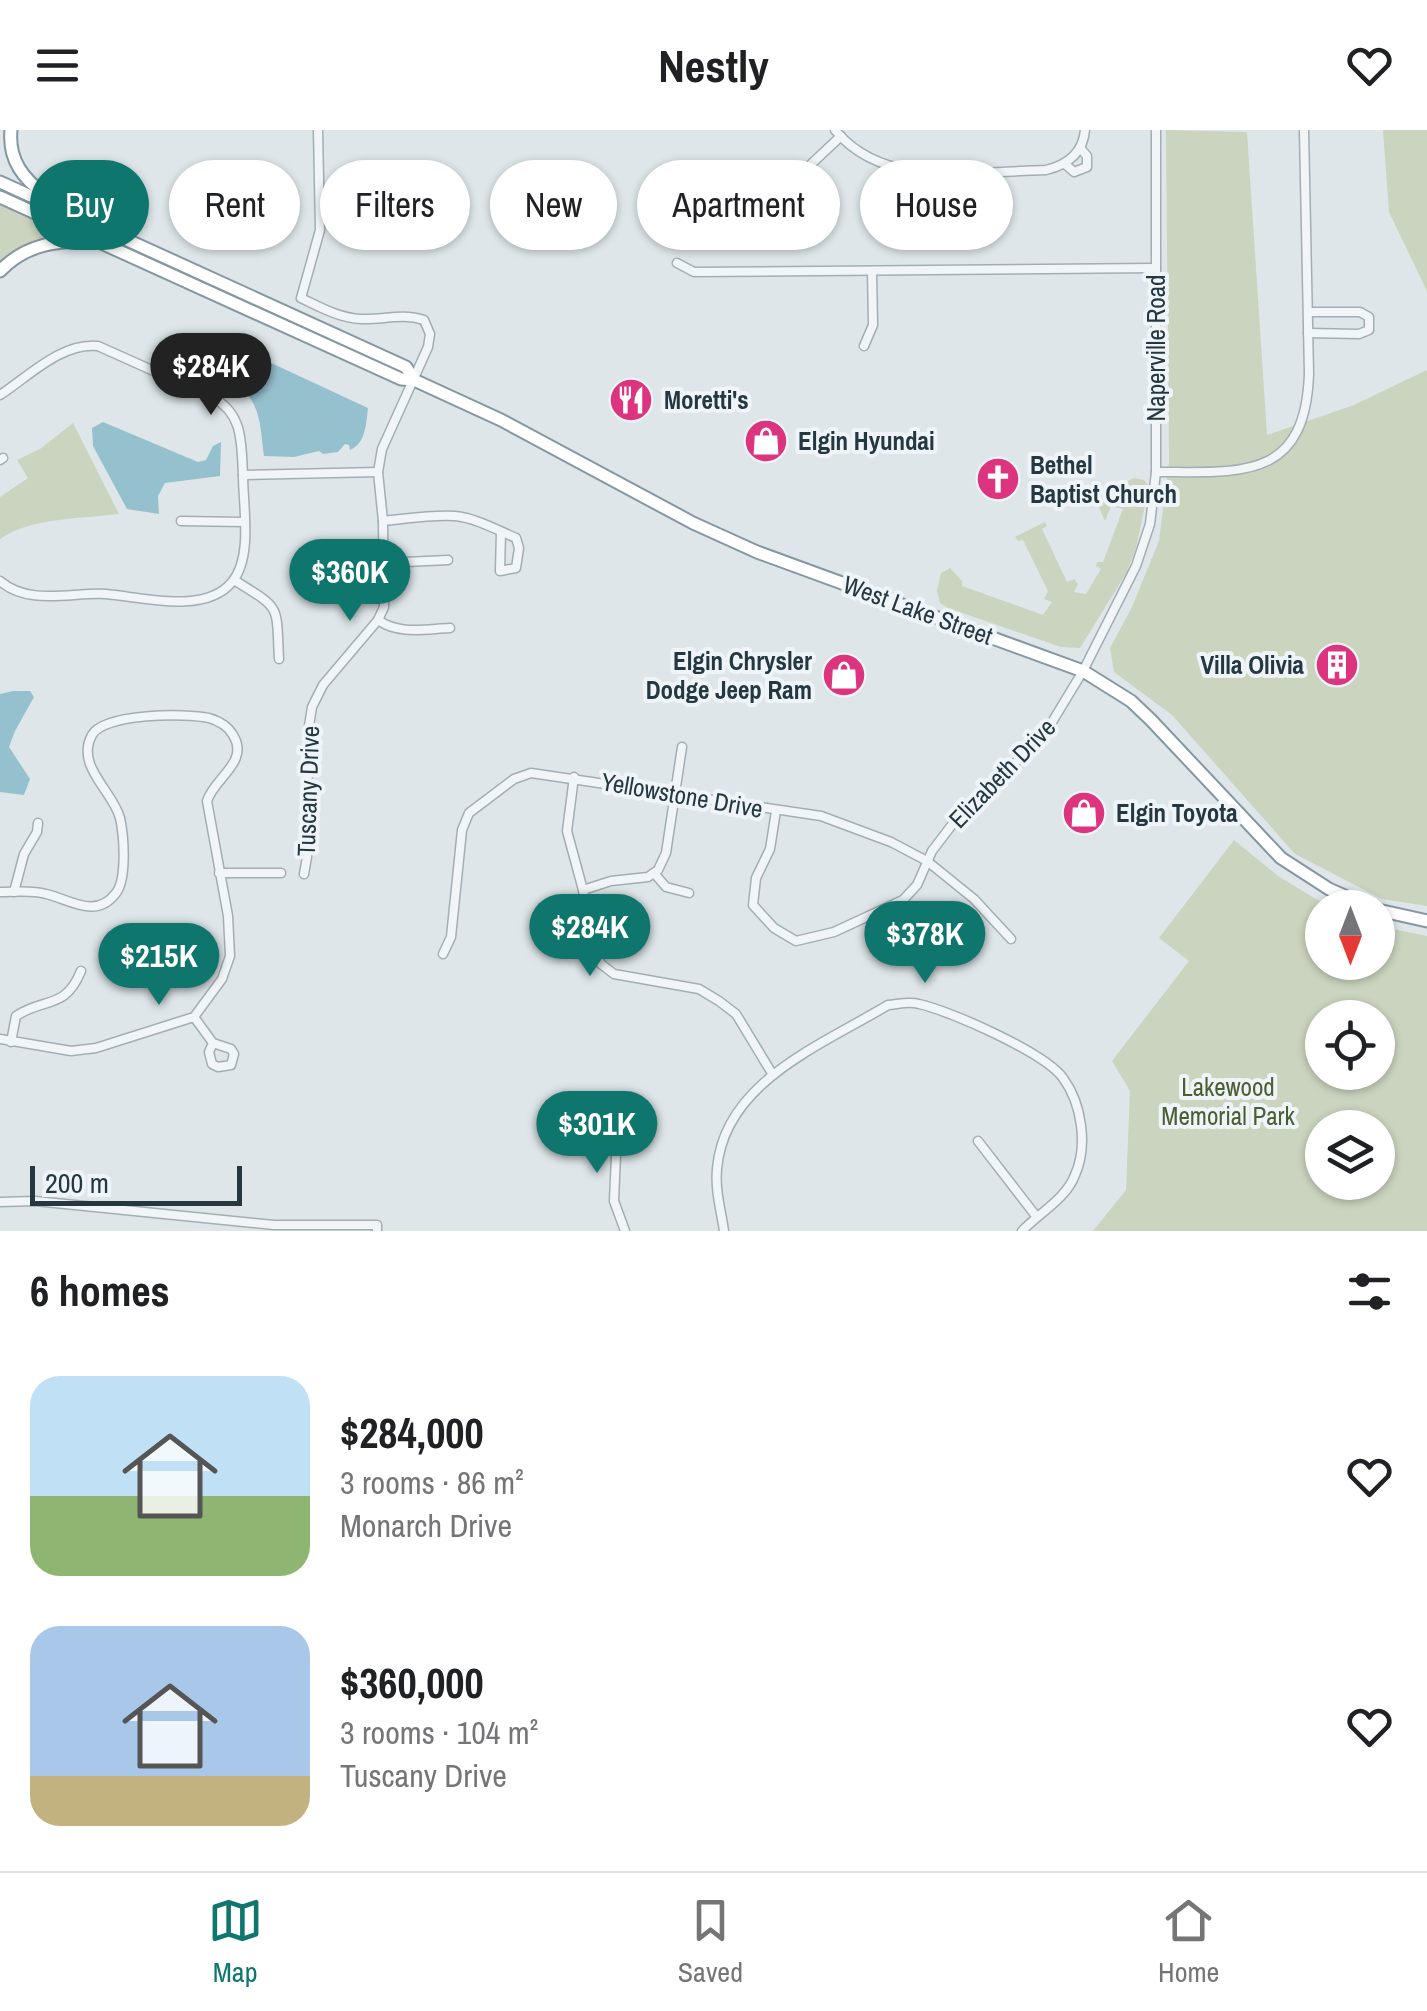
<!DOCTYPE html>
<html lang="en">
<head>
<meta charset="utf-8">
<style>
  :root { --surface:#fff; --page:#f2f2f2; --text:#202124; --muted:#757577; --line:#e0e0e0; --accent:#0f766e }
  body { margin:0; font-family:"Archivo Narrow",sans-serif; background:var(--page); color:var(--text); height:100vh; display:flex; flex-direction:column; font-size:38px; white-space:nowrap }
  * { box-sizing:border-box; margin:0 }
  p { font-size:32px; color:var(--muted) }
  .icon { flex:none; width:55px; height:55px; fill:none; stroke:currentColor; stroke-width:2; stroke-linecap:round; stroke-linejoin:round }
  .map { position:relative; height:1101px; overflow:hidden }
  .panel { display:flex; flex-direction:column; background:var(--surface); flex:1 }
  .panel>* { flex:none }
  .guide { position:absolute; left:30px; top:30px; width:1368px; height:90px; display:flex; gap:20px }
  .needle { width:65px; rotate:180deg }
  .controls { position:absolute; left:1305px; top:760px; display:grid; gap:20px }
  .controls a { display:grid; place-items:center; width:90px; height:90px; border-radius:50%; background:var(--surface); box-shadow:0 2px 8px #0004; font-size:50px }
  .scale { position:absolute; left:30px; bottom:25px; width:212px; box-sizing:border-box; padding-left:10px; border:5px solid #253842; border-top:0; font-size:28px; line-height:35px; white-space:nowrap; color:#253842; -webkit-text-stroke:8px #eef4f7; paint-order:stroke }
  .price { position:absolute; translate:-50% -85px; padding:0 22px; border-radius:35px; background:var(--accent); color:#fff; font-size:32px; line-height:65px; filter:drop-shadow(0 2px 5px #0008) }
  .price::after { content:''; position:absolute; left:50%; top:60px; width:30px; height:22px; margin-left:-15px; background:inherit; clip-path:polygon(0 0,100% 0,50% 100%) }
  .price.current { background:#222; color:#fff }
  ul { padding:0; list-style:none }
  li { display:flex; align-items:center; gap:30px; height:250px; padding:0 30px }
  li span { display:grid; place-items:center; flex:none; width:280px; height:200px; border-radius:30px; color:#555 }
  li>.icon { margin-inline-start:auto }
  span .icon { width:120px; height:120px; fill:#fffc; stroke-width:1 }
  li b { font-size:42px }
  h2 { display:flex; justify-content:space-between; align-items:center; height:120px; padding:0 30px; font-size:42px }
  .chip { padding:0 35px; border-radius:45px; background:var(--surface); box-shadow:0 2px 8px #0004; font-size:35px; line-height:90px }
  .chip.current { background:var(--accent); color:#fff }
  header { display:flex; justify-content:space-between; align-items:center; height:130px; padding:0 30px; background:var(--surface); font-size:45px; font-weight:700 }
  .tab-bar { display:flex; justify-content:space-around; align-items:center; height:140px; border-top:2px solid var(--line); background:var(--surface); font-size:28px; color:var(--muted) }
  .tab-bar a { display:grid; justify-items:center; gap:5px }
  .tab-bar .current { color:var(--accent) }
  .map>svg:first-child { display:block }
  .green { fill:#cad4be; fill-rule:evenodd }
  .water { fill:#95c1ce }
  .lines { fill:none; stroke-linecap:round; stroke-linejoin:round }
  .minor-casing { stroke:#a3aeb4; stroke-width:11 }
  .highway-casing { stroke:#8498a2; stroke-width:15 }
  .minor { stroke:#f1f5f7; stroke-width:8 }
  .highway { stroke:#fff; stroke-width:11 }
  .labels { text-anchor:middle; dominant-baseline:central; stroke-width:8; stroke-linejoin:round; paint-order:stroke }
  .street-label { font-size:25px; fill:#253842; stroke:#eef4f7 }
  .poi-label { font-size:25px; font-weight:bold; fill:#253842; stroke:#eef4f7; text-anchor:start }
  .park-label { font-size:25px; fill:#475f31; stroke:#eef4f7 }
</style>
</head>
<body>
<header><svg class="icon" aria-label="menu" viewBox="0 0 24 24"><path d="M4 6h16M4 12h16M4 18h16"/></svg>Nestly<svg class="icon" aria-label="heart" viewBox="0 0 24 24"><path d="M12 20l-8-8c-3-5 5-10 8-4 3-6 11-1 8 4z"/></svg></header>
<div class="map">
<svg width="1427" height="1101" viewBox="0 0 1427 1101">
  <rect width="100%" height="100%" fill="#dee6e9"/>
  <!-- green -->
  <g class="green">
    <path d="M1166,0L1247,2L1267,305L1354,275L1427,240V776L1382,769L1295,724L1172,585L1114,542L1110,518L1132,477L1159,411L1169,331Z"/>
    <path d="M1383,0H1427V161L1389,82Z"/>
    <path d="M0,75L67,106L30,114L0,134Z"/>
    <path d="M73,293L119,384C82,389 31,387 0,409V367L28,348L17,330L40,319Z"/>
    <path d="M1134,348L1144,350L1149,356L1136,418L1127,442L1080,518L1061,517L948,478L940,473L937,461L941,443L950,438L962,451V456L1043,485L1052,472L1044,469L1048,461L1023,410L1018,411L1015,407L1045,392L1047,396L1042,399L1067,452L1074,449L1078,454L1074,462L1086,464L1101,439L1096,436L1097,432H1103L1123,379L1111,376L1105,391L1097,373L1090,375L1088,370Z"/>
    <path d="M1234,710L1278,746L1329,777L1322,778V832H1378V796L1427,806V1101H1093L1126,1060L1130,961L1112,931L1189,831L1159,808ZM1322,888H1378V942H1322ZM1322,998H1378V1052H1322Z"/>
  </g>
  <!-- water -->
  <g class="water">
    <path d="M241,219L368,278C366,294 366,313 350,320L349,315L345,314L338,322L323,324L319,321L294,327L264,326C261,308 262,285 250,268C242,259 231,257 225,246L235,220Z"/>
    <path d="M103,292L198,332L206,330L213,316L221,312L220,346L165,353L158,366L159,384L127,379L93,316L92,298Z"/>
    <path d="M13,561H30L34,567L15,601L9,617L30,649L24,665L0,662V564Z"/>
  </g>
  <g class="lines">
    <!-- minor casing -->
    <g class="minor-casing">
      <g id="minor">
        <path d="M835,0C885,61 977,41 1046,40C1067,35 1083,23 1085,0"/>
        <path d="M1065,34L1074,42L1087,37V26L1080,18"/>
        <path d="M807,38L811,44V59L805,64L796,63L792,59L794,39L807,38L841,6"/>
        <path d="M677,133L694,142L1156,138"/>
        <path d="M1308,203L1359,204L1369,200V187L1360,182H1309"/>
        <path d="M864,216L873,195L872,141"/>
        <path d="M0,265C29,246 62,212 98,216L212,267C244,284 241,313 243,345L378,342"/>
        <path d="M0,330L3,328"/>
        <path d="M1156,342C1241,342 1305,351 1309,244L1304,0"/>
        <path d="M181,391L243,392"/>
        <path d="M383,391C406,389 432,384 455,386C476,388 497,400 516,408L519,418L516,438L500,441L501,402"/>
        <path d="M384,433L448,430"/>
        <path d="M234,450C282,480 276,473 279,529"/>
        <path d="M0,451C29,476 71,462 106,464C141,467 205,485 232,452C253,427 243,376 243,345"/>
        <path d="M378,490C399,505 425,499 450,498"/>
        <path d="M574,647L567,701L583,760L593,818L601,834L614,844L699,859L719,871L736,884L773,945"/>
        <path d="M776,681L770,719L756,748L753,775L774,798L796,811L834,802L903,770L917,755L932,721L961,683L1043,607L1083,541L1136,436L1150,394L1156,342V0"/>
        <path d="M219,743H281"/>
        <path d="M654,743L666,757L689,763"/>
        <path d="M304,744L307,727L308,602L312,577L323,555L378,490L384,477L383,391L378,342L382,319L428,217L430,204L424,190C402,183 383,190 361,189C339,188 320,177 301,168L320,100L318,0"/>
        <path d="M583,760L611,751L648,747L658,740L666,723L682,617"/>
        <path d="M0,762C15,762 32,760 46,764C69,769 96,790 116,763C127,749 124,706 120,688C113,661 75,636 92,605C104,583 186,583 209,588C219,591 228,596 233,605C250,632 214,648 207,671L228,786L230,826L222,849L194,887L96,918L71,921L0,909"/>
        <path d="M14,762L24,724L37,702L38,693"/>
        <path d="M443,824L451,807L462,700L469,683L514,649L531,643L821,686L891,712L927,731L974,769L1011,809"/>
        <path d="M194,887L213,913L231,919L234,924L231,935L218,937L212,934L209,922L213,913"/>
        <path d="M11,912L16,886C45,867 65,880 81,841"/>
        <path d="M608,972L616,1025L614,1071L625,1101"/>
        <path d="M978,1011L1036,1086"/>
        <path d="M0,1072L35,1071L274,1095H377V1101"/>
        <path d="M724,1101C721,1080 715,1061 717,1039C724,952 822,915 888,875C899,874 909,871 919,874C951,881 1045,923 1063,948C1082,974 1088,1016 1075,1045C1066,1069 1039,1083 1022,1101"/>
      </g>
    </g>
    <!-- highway casing -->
    <g class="highway-casing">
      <g id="highway">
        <path d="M11,0C8,31 24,49 46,66"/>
        <path d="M0,52L406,237L414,250"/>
        <path d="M0,67L401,249L414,250L501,290L693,393L757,422L1083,541L1131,571L1151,590L1281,728L1329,759L1372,778"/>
        <path d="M0,141C27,113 55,112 92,110"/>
        <path d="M1378,780L1427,791"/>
      </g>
    </g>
    <!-- minor -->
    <use href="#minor" class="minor"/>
    <!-- highway -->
    <use href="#highway" class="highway"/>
  </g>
  <!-- icons -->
  <defs>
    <g id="restaurant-disc" transform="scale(2.25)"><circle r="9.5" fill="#dd347f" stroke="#eef4f7"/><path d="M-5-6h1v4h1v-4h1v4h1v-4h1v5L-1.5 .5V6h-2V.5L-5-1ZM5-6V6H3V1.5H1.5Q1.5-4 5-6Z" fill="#fff"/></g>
    <g id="shop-disc" transform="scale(2.25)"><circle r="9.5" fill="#dd347f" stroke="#eef4f7"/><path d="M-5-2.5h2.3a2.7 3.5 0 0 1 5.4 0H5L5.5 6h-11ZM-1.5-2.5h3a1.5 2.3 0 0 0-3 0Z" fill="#fff"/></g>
    <g id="church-disc" transform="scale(2.25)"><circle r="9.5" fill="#dd347f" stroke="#eef4f7"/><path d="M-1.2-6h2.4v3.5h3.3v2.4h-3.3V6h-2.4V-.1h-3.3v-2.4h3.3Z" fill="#fff"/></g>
    <g id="building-disc" transform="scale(2.25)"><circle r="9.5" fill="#dd347f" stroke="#eef4f7"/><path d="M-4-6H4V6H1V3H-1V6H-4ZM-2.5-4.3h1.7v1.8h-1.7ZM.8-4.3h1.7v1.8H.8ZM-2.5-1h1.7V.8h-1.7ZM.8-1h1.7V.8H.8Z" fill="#fff"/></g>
  </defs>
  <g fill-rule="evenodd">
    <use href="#restaurant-disc" x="631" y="270"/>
    <use href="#shop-disc" x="766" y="311"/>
    <use href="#church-disc" x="998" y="349"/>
    <use href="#building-disc" x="1337" y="535"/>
    <use href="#shop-disc" x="844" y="545"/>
    <use href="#shop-disc" x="1084" y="683"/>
  </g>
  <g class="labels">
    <!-- street labels -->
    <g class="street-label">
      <text transform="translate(1156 218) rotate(-90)">Naperville Road</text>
      <text transform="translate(918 480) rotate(20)">West Lake Street</text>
      <text transform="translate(1002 643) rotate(-46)">Elizabeth Drive</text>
      <text transform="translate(308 661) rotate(-88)">Tuscany Drive</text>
      <text transform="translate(682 665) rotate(10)">Yellowstone Drive</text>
    </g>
    <!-- poi labels -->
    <g class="poi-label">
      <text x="664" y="270">Moretti's</text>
      <text x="798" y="311">Elgin Hyundai</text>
      <text x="1030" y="335">Bethel<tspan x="1030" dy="29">Baptist Church</tspan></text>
      <text x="812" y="531" text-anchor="end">Elgin Chrysler<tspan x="812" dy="29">Dodge Jeep Ram</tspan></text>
      <text x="1304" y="535" text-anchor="end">Villa Olivia</text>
      <text x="1116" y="683">Elgin Toyota</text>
    </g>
    <!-- park labels -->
    <g class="park-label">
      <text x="1228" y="957">Lakewood<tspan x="1228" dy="29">Memorial Park</tspan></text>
    </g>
  </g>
</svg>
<div class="controls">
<a><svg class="needle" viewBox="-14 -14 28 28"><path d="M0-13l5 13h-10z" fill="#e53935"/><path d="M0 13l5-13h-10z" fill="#757577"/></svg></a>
<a><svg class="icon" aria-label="locate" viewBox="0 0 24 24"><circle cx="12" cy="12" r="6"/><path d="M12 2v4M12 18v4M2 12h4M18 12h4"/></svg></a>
<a><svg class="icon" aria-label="layers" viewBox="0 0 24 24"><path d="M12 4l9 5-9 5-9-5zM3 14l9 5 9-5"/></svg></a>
</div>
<div class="scale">200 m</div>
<b class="price current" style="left:211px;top:288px">$284K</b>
<b class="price" style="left:350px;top:494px">$360K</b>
<b class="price" style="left:590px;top:849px">$284K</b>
<b class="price" style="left:925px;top:856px">$378K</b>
<b class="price" style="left:159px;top:878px">$215K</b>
<b class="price" style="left:597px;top:1046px">$301K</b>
<div class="guide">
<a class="chip current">Buy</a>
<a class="chip">Rent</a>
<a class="chip">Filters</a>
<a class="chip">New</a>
<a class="chip">Apartment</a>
<a class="chip">House</a>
</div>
</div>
<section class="panel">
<h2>6 homes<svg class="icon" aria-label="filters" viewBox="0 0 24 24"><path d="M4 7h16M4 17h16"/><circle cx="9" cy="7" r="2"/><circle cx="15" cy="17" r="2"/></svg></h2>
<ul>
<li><span style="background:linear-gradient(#bfe0f5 60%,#8fb573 0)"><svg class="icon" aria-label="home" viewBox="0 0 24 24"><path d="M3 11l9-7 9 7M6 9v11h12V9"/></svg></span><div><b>$284,000</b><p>3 rooms · 86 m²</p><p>Monarch Drive</p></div><svg class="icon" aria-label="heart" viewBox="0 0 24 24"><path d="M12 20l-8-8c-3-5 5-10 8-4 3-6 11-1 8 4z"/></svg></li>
<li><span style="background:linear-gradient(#a9c7e8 75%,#c2b280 0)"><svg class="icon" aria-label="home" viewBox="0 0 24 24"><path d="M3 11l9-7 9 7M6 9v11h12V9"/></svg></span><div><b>$360,000</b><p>3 rooms · 104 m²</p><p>Tuscany Drive</p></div><svg class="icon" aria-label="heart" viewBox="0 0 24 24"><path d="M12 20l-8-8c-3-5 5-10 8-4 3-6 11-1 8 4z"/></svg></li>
</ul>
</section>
<nav class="tab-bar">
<a class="current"><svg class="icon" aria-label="map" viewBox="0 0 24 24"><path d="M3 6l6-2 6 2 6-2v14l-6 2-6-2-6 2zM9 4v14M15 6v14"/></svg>Map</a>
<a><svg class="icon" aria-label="saved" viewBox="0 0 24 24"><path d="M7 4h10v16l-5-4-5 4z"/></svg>Saved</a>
<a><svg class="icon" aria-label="home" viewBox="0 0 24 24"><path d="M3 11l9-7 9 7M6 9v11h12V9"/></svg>Home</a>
</nav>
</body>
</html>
